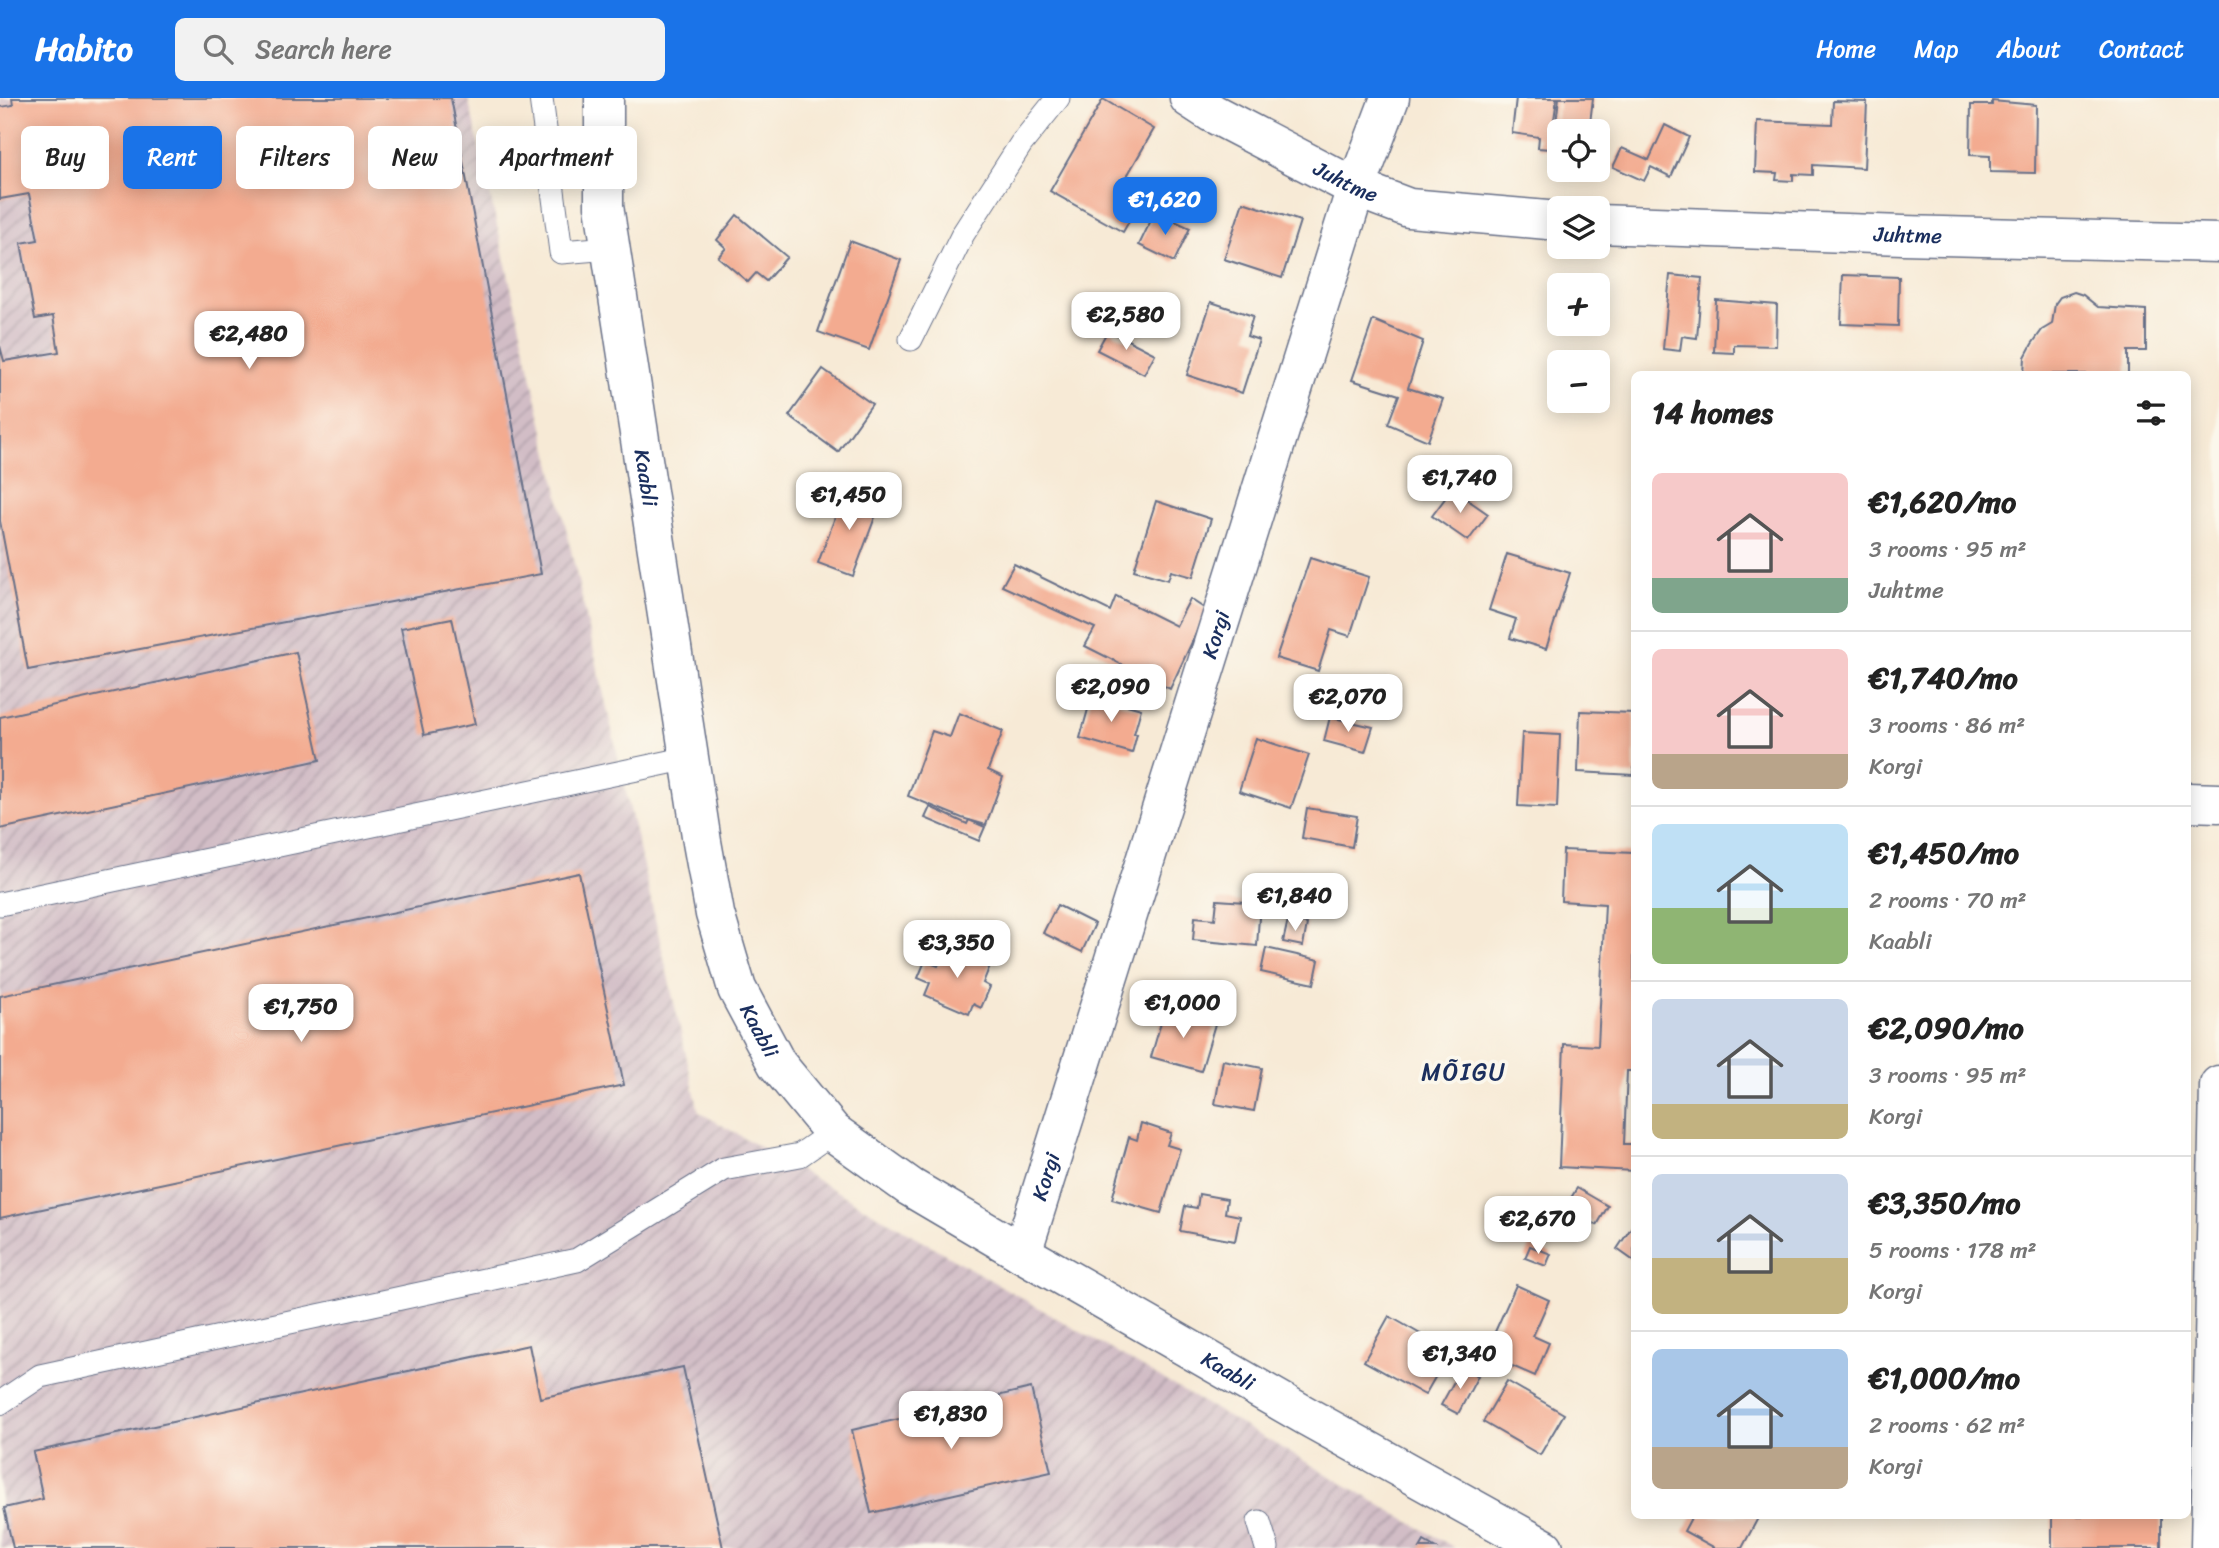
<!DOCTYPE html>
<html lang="en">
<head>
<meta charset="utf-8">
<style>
  :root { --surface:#fff; --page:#f2f2f2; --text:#222; --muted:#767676; --line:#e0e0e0; --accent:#1a73e8 }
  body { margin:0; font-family:Sriracha,sans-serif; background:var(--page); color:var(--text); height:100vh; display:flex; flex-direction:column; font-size:26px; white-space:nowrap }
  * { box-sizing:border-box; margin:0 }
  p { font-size:23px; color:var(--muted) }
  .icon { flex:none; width:38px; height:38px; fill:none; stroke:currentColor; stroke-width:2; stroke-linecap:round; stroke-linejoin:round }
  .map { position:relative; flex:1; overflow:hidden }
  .details { position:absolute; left:1631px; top:273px; width:560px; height:1148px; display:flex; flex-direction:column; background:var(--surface); border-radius:10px; box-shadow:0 4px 18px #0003 }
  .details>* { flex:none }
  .banner { position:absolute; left:21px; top:28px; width:665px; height:63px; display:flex; gap:14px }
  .fabs { position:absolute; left:1547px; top:21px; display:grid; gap:14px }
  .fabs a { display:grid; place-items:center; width:63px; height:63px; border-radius:10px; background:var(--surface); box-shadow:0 4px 18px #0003; font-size:35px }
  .price { position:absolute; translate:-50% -60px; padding:0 16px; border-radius:14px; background:#fff; color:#222; font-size:23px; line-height:46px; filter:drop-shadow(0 2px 4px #0008) }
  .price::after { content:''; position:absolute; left:50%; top:42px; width:21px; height:16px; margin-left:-10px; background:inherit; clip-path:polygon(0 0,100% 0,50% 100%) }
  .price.on { background:var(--accent); color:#fff }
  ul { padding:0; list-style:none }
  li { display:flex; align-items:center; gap:21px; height:175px; padding:0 21px }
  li+li { border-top:2px solid var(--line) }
  li span { display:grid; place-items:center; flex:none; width:196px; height:140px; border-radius:10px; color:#555 }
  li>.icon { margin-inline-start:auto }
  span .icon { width:84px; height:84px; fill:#fffc; stroke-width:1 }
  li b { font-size:30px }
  h2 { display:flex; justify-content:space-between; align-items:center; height:84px; padding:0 21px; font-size:30px }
  .tag { padding:0 24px; border-radius:10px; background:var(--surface); box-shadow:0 4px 18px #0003; font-size:24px; line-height:63px }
  .tag.on { background:var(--accent); color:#fff }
  header { display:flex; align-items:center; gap:42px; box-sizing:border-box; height:98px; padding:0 35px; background:var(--accent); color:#fff }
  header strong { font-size:33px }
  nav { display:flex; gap:38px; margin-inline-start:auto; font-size:24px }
  .search { width:490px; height:63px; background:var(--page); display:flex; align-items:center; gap:18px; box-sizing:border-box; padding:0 24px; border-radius:10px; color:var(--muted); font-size:26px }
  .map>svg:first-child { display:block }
  .industrial { fill:url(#industrial-furrows) }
  .building { fill:#f3ab90 }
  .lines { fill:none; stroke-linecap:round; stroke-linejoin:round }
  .service-casing { stroke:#687088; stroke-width:25 }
  .minor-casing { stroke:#687088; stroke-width:41 }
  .service { stroke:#fff; stroke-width:23 }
  .minor { stroke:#fff; stroke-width:38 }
  .labels { text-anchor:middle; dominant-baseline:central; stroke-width:7; stroke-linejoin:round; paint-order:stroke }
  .street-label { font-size:21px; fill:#1b2f5e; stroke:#fbf7ec }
  .quarter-label { font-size:24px; letter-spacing:2px; fill:#1b2f5e; stroke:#fbf7ec }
</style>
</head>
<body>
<header>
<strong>Habito</strong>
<div class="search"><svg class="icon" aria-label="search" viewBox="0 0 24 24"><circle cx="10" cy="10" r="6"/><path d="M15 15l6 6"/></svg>Search here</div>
<nav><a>Home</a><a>Map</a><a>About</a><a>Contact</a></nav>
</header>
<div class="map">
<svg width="2219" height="1450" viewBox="0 0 2219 1450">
  <defs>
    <pattern id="industrial-furrows" width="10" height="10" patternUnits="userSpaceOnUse" patternTransform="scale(1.75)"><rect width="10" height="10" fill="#d2bdc6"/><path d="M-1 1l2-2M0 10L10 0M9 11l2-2" fill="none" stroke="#aa9aa4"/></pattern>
  </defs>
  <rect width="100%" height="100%" fill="#fbf7ec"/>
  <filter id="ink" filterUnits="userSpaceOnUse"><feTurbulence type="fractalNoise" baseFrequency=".0143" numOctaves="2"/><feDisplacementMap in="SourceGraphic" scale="14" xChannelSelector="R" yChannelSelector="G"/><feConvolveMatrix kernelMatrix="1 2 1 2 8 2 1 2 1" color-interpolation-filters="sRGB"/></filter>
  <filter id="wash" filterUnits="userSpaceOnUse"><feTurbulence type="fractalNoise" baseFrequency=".00686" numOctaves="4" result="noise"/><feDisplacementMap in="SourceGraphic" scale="28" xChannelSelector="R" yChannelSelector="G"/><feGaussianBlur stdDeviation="1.57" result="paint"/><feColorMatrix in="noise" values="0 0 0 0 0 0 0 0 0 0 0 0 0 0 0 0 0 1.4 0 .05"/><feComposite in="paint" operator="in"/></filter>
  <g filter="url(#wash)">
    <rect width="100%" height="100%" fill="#f7ead6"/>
    <!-- industrial -->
    <path class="industrial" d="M0,0H468L699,1014L1455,1450H0Z"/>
    <g id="blocks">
      <!-- building -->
      <g class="building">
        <path d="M12,0H451L541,476L28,572L0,423V248L4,263L59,254L53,218L35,221L21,145L38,142L29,96L0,101V9L13,7Z"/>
        <path d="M1516,0H1557L1550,51L1538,50L1539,39L1512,35Z"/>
        <path d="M1559,0H1593L1589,33H1559V52L1553,51Z"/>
        <path d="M1103,1L1154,31L1123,85L1144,97L1123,134L1050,93Z"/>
        <path d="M1833,3L1867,4L1864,70L1813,67V77L1793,76V83L1776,82L1777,75L1755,74L1757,23L1832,26Z"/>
        <path d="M1992,3L2036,7L2035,75L1990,74V58L1970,57L1971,7H1992Z"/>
        <path d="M1665,27L1689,39L1671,79L1651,69L1644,83L1613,69L1622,50L1649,62Z"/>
        <path d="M1243,104L1300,123L1282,180L1224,161Z"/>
        <path d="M1155,114L1190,130L1174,164L1139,147Z"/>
        <path d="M737,117L787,159L766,183L756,175L748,184L718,159L726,150L717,142Z"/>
        <path d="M850,143L901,162L869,252L818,234Z"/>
        <path d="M1670,177L1702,180L1697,240L1682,238L1680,253L1663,251Z"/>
        <path d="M1843,177L1899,179L1898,228L1841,226Z"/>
        <path d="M2074,194L2083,197L2098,209L2146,212V253H2128V276H2024L2025,259L2032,246L2042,232L2052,226L2055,206L2060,199Z"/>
        <path d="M1716,202L1777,207L1776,248L1734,247V255L1714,254Z"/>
        <path d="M1211,204L1253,218L1247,238L1259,242L1242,295L1187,277Z"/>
        <path d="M1373,222L1423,243L1408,290L1443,301L1428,343L1388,326L1399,297L1352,282Z"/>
        <path d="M1108,232L1155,256L1144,276L1097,252Z"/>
        <path d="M823,271L872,306L838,354L789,318Z"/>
        <path d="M846,390L881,403L853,478L818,465Z"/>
        <path d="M1452,391L1488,416L1468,443L1432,418Z"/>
        <path d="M1156,403L1211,421L1193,479L1171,473L1168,482L1134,472Z"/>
        <path d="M1507,456L1570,475L1546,551L1510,540L1516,521L1489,512Z"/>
        <path d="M1310,460L1369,479L1350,538L1331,532L1318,573L1276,560Z"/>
        <path d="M1014,466L1110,513L1116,498L1176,528L1190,501L1207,512L1170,591L1085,548L1095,530L1002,488Z"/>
        <path d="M452,520L475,626L424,637L401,530Z"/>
        <path d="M296,554L320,662L0,731V619Z"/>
        <path d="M1092,597L1141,611L1134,636H1137L1132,655L1080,640Z"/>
        <path d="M1580,613L1634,615V677L1578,674Z"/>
        <path d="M959,615L1003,633L988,672L1003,679L986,727L962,720L908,698L932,633L950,639Z"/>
        <path d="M1330,619L1373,629L1365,654L1324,643Z"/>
        <path d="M1522,635L1560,637L1557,710L1518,708Z"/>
        <path d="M1256,640L1309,657L1291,710L1239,693Z"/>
        <path d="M930,709L967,726L969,722L985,729L979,743L925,720Z"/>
        <path d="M1307,710L1357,718L1352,749L1302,740Z"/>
        <path d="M1563,752L1634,755V973H1627L1624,1046H1634V1073L1559,1069L1564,946L1598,948L1605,806L1561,803Z"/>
        <path d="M579,775L624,987L0,1120V898Z"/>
        <path d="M1217,802L1260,805L1257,848L1193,842L1195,819L1215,821Z"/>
        <path d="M1057,807L1095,826L1082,854L1043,835Z"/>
        <path d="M1288,822L1307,826L1303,848L1283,844Z"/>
        <path d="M948,846L991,865L983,885L990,889L981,910L973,906L969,916L925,897L930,885L918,880L925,863L938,868Z"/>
        <path d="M1266,850L1319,862L1314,886L1261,874Z"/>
        <path d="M1165,911L1215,926L1201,973L1151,959Z"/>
        <path d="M1223,962L1262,970L1254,1013L1215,1006Z"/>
        <path d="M1141,1025L1171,1035L1167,1047L1180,1051L1161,1115L1112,1101L1129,1039L1137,1042Z"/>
        <path d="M1577,1090L1608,1108L1597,1127L1566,1108Z"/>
        <path d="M1199,1096L1227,1101L1225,1115L1240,1118L1235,1143L1180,1133L1185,1108L1197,1110Z"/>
        <path d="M1633,1127L1634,1129V1163L1617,1151Z"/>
        <path d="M1530,1148L1551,1156L1546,1168L1525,1160Z"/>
        <path d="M1516,1187L1549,1202L1533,1238L1549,1245L1535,1278L1485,1256Z"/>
        <path d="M1389,1218L1450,1253L1425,1297L1364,1263Z"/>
        <path d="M529,1247L540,1300L683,1269L723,1450H13L4,1410L43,1401L33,1354Z"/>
        <path d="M1462,1269L1478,1278L1458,1316L1441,1307Z"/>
        <path d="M1507,1283L1564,1316L1540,1357L1483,1324Z"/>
        <path d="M1031,1290L1051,1374L871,1415L852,1332Z"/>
        <path d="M1692,1418H1754L1758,1420L1742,1450H1715L1684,1433Z"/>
        <rect x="2052" y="1418" width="109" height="32"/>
        <path d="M1424,1443L1436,1450H1420Z"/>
      </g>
    </g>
  </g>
  <g filter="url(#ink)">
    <use href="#blocks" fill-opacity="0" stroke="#687088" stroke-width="2"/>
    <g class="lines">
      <!-- service casing -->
      <g class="service-casing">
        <g id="service">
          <path d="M541,0L561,154L610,150"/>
          <path d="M911,241L963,136L1021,46L1058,0"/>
          <path d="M0,806L689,660"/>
          <path d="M0,1305L40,1278L577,1162L724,1071L800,1057L833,1034"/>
          <path d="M1259,1424L1267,1450"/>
        </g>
      </g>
      <!-- minor casing -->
      <g class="minor-casing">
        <g id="minor">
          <path id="s1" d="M604,0V108L702,744L715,816L737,891L777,966L833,1034L910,1089L1022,1155L1308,1319L1544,1450"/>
          <path id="s2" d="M1189,0L1212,15L1356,90L1409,110L1559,123"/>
          <path id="s3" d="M1598,126L1903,137L2219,145"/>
          <path d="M2188,704L2219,705"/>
          <path id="s4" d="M1022,1155L1356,90L1390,0"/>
          <path d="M2210,1450L2219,987"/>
        </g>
      </g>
      <!-- service -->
      <use href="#service" class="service"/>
      <!-- minor -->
      <use href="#minor" class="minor"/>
    </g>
  </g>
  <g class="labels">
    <!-- street labels -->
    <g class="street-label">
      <text stroke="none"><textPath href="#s2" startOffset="178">Juhtme</textPath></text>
      <text stroke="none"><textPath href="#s3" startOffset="310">Juhtme</textPath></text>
      <text stroke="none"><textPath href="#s1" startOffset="383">Kaabli</textPath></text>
      <text stroke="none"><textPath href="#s4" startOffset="648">Korgi</textPath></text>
      <text stroke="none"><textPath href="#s1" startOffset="950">Kaabli</textPath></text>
      <text stroke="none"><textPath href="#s4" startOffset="80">Korgi</textPath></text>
      <text stroke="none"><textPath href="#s1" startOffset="1538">Kaabli</textPath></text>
    </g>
    <!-- quarter labels -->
    <g class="quarter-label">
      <text x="1464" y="974">MÕIGU</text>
    </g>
  </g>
</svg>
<div class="fabs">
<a><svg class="icon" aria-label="locate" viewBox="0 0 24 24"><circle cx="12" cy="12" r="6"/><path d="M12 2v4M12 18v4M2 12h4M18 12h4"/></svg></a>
<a><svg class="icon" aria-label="layers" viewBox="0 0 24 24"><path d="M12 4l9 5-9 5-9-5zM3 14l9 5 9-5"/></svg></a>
<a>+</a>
<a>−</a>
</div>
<b class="price on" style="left:1165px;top:139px">€1,620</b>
<b class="price" style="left:1126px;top:254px">€2,580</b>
<b class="price" style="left:249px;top:273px">€2,480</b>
<b class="price" style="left:1460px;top:417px">€1,740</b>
<b class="price" style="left:849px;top:434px">€1,450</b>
<b class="price" style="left:1111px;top:626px">€2,090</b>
<b class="price" style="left:1348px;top:636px">€2,070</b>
<b class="price" style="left:1295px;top:835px">€1,840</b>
<b class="price" style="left:957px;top:882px">€3,350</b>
<b class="price" style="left:1183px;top:942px">€1,000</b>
<b class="price" style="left:301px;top:946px">€1,750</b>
<b class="price" style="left:1538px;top:1158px">€2,670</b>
<b class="price" style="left:1460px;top:1293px">€1,340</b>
<b class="price" style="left:951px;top:1353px">€1,830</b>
<div class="banner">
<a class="tag">Buy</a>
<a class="tag on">Rent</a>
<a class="tag">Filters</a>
<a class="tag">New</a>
<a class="tag">Apartment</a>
</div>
<section class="details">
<h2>14 homes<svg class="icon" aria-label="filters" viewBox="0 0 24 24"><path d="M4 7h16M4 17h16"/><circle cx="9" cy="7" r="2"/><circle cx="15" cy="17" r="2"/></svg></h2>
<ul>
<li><span style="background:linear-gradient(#f6c9c9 75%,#7fa58c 0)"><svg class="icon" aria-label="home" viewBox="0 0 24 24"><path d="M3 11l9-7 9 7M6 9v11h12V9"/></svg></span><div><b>€1,620/mo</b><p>3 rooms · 95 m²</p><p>Juhtme</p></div></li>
<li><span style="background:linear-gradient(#f6c9c9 75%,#b9a48a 0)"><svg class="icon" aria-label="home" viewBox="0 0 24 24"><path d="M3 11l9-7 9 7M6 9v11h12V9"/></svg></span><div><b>€1,740/mo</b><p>3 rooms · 86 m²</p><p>Korgi</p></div></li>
<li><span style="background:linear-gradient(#bfe0f5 60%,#8fb573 0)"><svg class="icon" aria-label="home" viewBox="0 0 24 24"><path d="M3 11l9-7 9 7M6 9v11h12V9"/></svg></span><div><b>€1,450/mo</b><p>2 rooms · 70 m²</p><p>Kaabli</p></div></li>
<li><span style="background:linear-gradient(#c9d6e8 75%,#c2b280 0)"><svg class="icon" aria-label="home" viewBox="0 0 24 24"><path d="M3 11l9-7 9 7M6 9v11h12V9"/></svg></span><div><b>€2,090/mo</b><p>3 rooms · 95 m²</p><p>Korgi</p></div></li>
<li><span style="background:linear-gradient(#c9d6e8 60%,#c2b280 0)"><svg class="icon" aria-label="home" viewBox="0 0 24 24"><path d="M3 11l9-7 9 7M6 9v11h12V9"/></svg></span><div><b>€3,350/mo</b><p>5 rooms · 178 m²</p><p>Korgi</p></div></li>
<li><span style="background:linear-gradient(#a9c7e8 70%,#b9a48a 0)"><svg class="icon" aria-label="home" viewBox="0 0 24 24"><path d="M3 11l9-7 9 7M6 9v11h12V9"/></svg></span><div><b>€1,000/mo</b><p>2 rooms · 62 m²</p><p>Korgi</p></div></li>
</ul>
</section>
</div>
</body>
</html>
